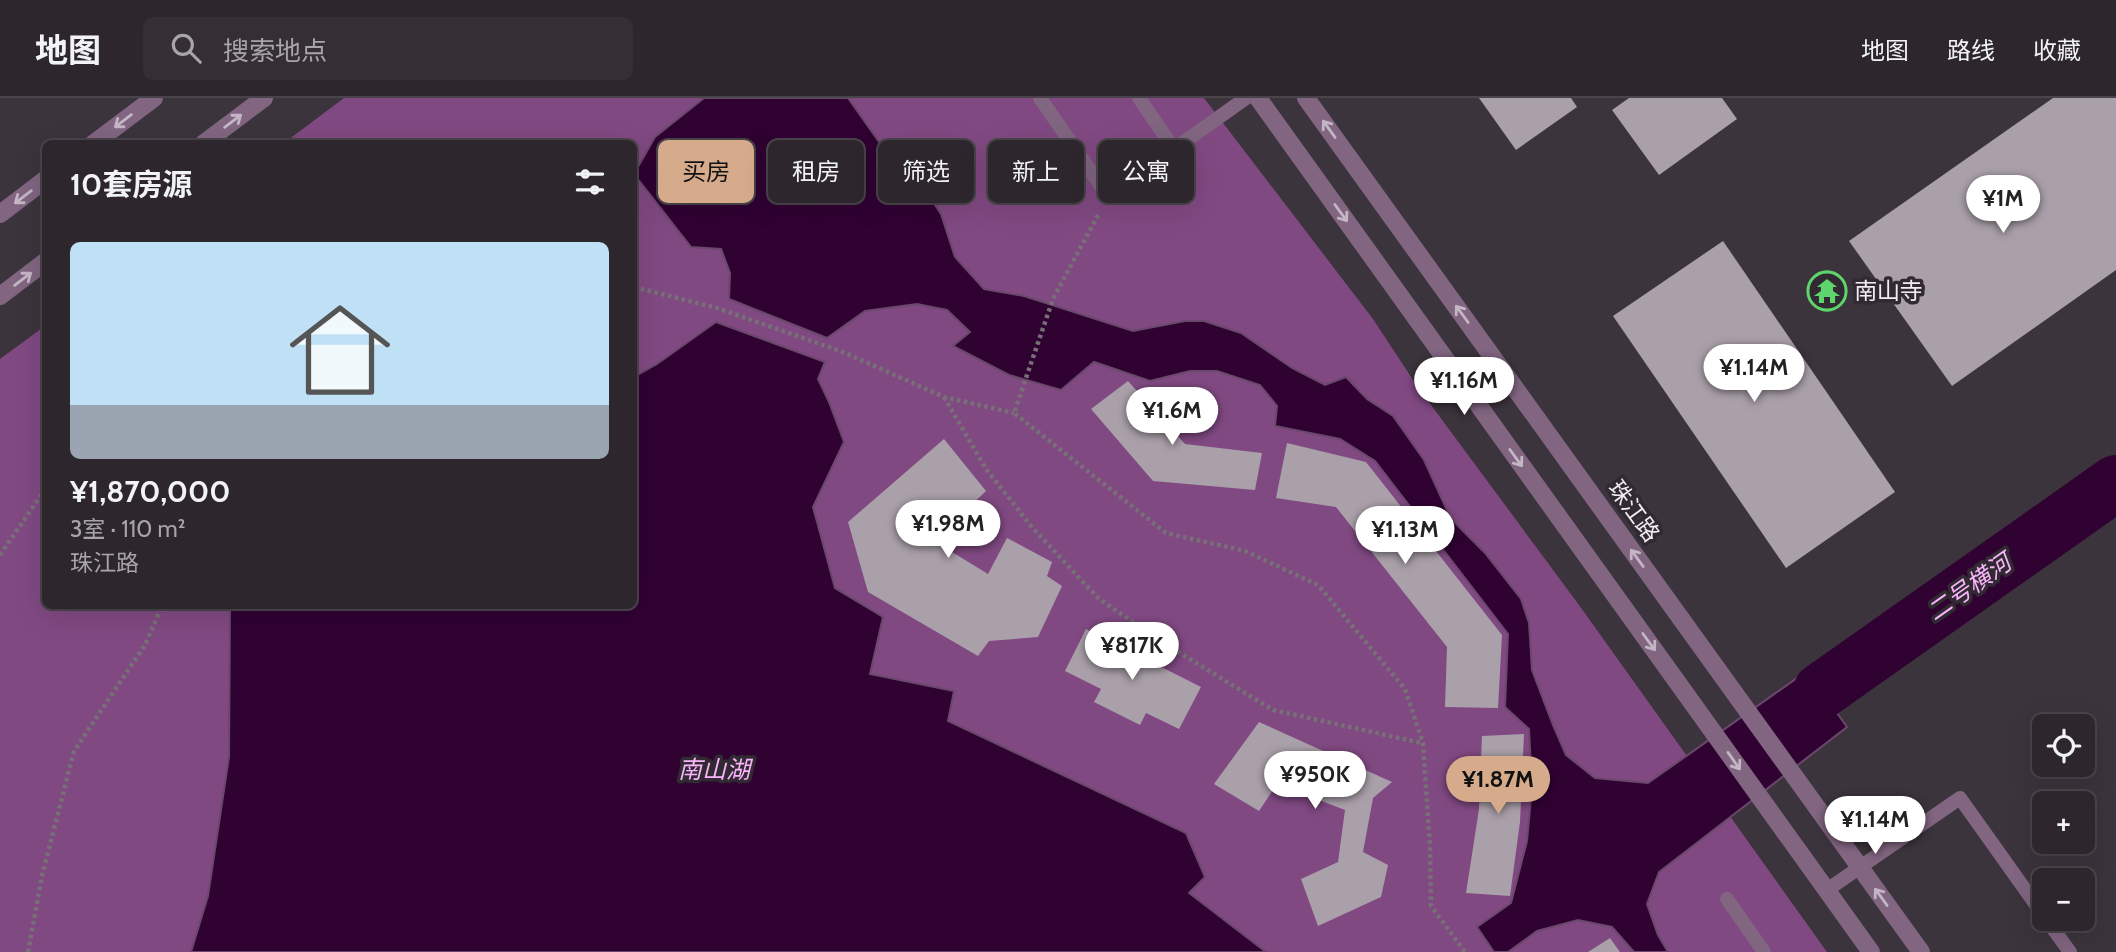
<!DOCTYPE html>
<html lang="zh">
<head>
<meta charset="utf-8">
<style>
  :root { --surface:#2d272d; --page:#352f35; --text:#f1f3f6; --muted:#a7a5aa; --line:#484449; --accent:#d6ab8b }
  body { margin:0; font-family:Cabin,"Noto Sans SC",sans-serif; background:var(--page); color:var(--text); height:100vh; display:flex; flex-direction:column; font-size:26px; white-space:nowrap }
  * { box-sizing:border-box; margin:0 }
  p { font-size:23px; color:var(--muted) }
  .icon { flex:none; width:38px; height:38px; fill:none; stroke:currentColor; stroke-width:2; stroke-linecap:round; stroke-linejoin:round }
  .map { position:relative; flex:1; overflow:hidden }
  .drawer { position:absolute; left:42px; top:42px; width:595px; height:469px; display:flex; flex-direction:column; background:var(--surface); border-radius:10px; box-shadow:0 7px 28px #0002,0 0 0 2px var(--line) }
  .drawer>* { flex:none }
  .banner { position:absolute; left:658px; top:42px; width:665px; height:63px; display:flex; gap:14px }
  .fabs { position:absolute; left:2032px; top:616px; display:grid; gap:14px }
  .fabs a { display:grid; place-items:center; width:63px; height:63px; border-radius:10px; background:var(--surface); box-shadow:0 7px 28px #0002,0 0 0 2px var(--line); font-size:35px }
  .price { position:absolute; translate:-50% -60px; padding:0 16px; border-radius:24px; background:#fff; color:#222; font-size:23px; line-height:46px; filter:drop-shadow(0 2px 4px #0008) }
  .price::after { content:''; position:absolute; left:50%; top:42px; width:21px; height:16px; margin-left:-10px; background:inherit; clip-path:polygon(0 0,100% 0,50% 100%) }
  .price.selected { background:var(--accent); color:#111 }
  ul { padding:0; list-style:none }
  li { display:grid; align-content:center; gap:14px; height:371px; padding:0 28px }
  li+li { border-top:2px solid var(--line) }
  li span { display:grid; place-items:center; height:217px; border-radius:10px; color:#555 }
  li>.icon { margin-inline-start:auto }
  span .icon { width:126px; height:126px; fill:#fffc; stroke-width:1 }
  li b { font-size:30px }
  h2 { display:flex; justify-content:space-between; align-items:center; height:84px; padding:0 28px; font-size:30px }
  .pill { padding:0 24px; border-radius:10px; background:var(--surface); box-shadow:0 7px 28px #0002,0 0 0 2px var(--line); font-size:24px; line-height:63px }
  .pill.selected { background:var(--accent); color:#111 }
  header { display:flex; align-items:center; gap:42px; box-sizing:border-box; height:98px; padding:0 35px; background:var(--surface); border-bottom:2px solid var(--line) }
  header strong { font-size:33px }
  nav { display:flex; gap:38px; margin-inline-start:auto; font-size:24px }
  .search { width:490px; height:63px; background:var(--page); display:flex; align-items:center; gap:18px; box-sizing:border-box; padding:0 24px; border-radius:10px; color:var(--muted); font-size:26px }
  .map>svg:first-child { display:block }
  .green { fill:#804982 }
  .water { fill:#300232; stroke:#6a486b; stroke-width:2 }
  .lines { fill:none; stroke-linecap:round; stroke-linejoin:round }
  .river { stroke:#300232; stroke-width:56 }
  .building { fill:#aaa0aa }
  .path { stroke:#777077; stroke-width:4.5; stroke-dasharray:3.5 3.5; stroke-linecap:butt }
  .service { stroke:#816581; stroke-width:14 }
  .tertiary { stroke:#816581; stroke-width:18 }
  .oneway { stroke:#c4b6c4 }
  .labels { text-anchor:middle; dominant-baseline:central; stroke-width:7; stroke-linejoin:round; paint-order:stroke }
  .poi-label { font-size:23px; fill:#f1ecf1; stroke:#322a32; text-anchor:start }
  .street-label { font-size:23px; fill:#f1ecf1; stroke:#322a32 }
  .water-label { font-size:24px; font-style:italic; fill:#f9b4fb; stroke:#322a32 }
</style>
</head>
<body>
<header>
<strong>地图</strong>
<div class="search"><svg class="icon" aria-label="search" viewBox="0 0 24 24"><circle cx="10" cy="10" r="6"/><path d="M15 15l6 6"/></svg>搜索地点</div>
<nav><a>地图</a><a>路线</a><a>收藏</a></nav>
</header>
<div class="map">
<svg width="2116" height="854" viewBox="0 0 2116 854">
  <rect width="100%" height="100%" fill="#3c343c"/>
  <!-- green -->
  <path class="green" d="M344,0H1204L1373,221L1417,288L1579,507L1827,854H0V261L45,228L46,508H634V46L284,45Z"/>
  <!-- water -->
  <g class="water">
    <path d="M704,0H848L882,48L919,83L941,116L955,159L984,191L1024,198L1133,233L1185,223H1204L1241,235L1292,270L1325,287L1346,279L1367,301L1393,318L1424,362L1451,421L1485,455L1521,501L1529,525L1532,572L1553,627L1566,657L1595,680L1648,685L1807,573L1847,629L1659,774L1647,806L1658,837L1668,854H1634L1612,829L1578,822L1537,833L1508,854H1494L1477,829L1511,805L1527,743L1532,689L1529,631L1505,609L1508,536L1375,363L1340,341L1275,328L1277,308L1260,287L1217,273H1190L1150,283L1094,264L1061,292L1009,277L953,248L970,234L947,212L917,206L865,213L827,240L729,201L730,175L721,151L691,149L634,76L655,39Z"/>
    <path d="M716,224L825,264L818,281L829,304L844,344L813,409L835,490L883,519L870,576L954,593L948,623L1186,735L1205,779L1189,795L1266,854H191L208,798L229,659L230,508H634V279L657,266Z"/>
  </g>
  <g class="lines">
    <!-- river -->
    <path class="river" d="M1821,593L2116,385"/>
  </g>
  <!-- building -->
  <g class="building">
    <path d="M1479,0H1571L1577,9L1516,52Z"/>
    <path d="M1629,0H1722L1737,21L1659,77L1612,12Z"/>
    <path d="M2053,0H2116V172L1952,288L1849,143Z"/>
    <path d="M1723,143L1895,394L1786,470L1613,218Z"/>
    <path d="M1128,283L1185,346L1262,355L1255,392L1153,383L1091,311Z"/>
    <path d="M944,341L986,393L934,443L988,476L1007,440L1052,464L1047,478L1062,488L1038,539L989,543L978,558L868,494L848,424Z"/>
    <path d="M1287,345L1366,364L1502,537L1498,610L1445,609L1447,549L1336,409L1276,400Z"/>
    <path d="M1086,531L1201,589L1179,631L1146,615L1140,627L1094,604L1101,591L1065,573Z"/>
    <path d="M1259,624L1392,684L1373,700L1363,754L1388,767L1381,799L1318,828L1301,781L1338,764L1345,712L1277,686L1259,713L1214,686Z"/>
    <path d="M1524,636L1520,724L1510,798L1466,795L1479,711L1482,638Z"/>
    <path d="M1610,840L1620,854H1588Z"/>
  </g>
  <g class="lines">
    <!-- path -->
    <g class="path">
      <path d="M1098,117L1053,201L1014,315L1166,435L1245,453L1318,487L1405,591L1423,645L1430,749L1431,808L1465,854"/>
      <path d="M634,189L717,210L843,254L944,299L1014,315"/>
      <path d="M944,299L986,371L1031,428L1098,500L1162,544L1273,612L1422,645"/>
      <path d="M0,457L46,390"/>
      <path d="M28,854L42,778L74,653L145,547L162,508"/>
    </g>
    <!-- service -->
    <g class="service">
      <path d="M1040,0L1108,98L1246,0"/>
      <path d="M1139,0L1174,51"/>
      <path d="M1827,792L1960,700L2044,818"/>
      <path d="M1727,801L1764,854"/>
      <path d="M2046,821L2070,854"/>
    </g>
    <!-- tertiary -->
    <g class="tertiary">
      <path d="M1258,0L1871,854"/>
      <path d="M1306,0L1921,854"/>
      <path d="M93,46L154,0"/>
      <path d="M203,46L264,0"/>
      <path d="M0,116L46,81"/>
      <path d="M0,198L46,163"/>
    </g>
  </g>
  <!-- one-way arrows -->
  <defs><path id="oneway-shaft" d="M-6 0H5M1.5-3L5.5 0L1.5 3" fill="none" stroke-width="1.6" stroke-linecap="round" stroke-linejoin="round" transform="scale(1.75)"/></defs>
  <g class="oneway">
    <use href="#oneway-shaft" transform="translate(123 23) rotate(143)"/>
    <use href="#oneway-shaft" transform="translate(233 23) rotate(-37)"/>
    <use href="#oneway-shaft" transform="translate(1329 31) rotate(-126)"/>
    <use href="#oneway-shaft" transform="translate(23 99) rotate(143)"/>
    <use href="#oneway-shaft" transform="translate(1341 115) rotate(54)"/>
    <use href="#oneway-shaft" transform="translate(23 181) rotate(-37)"/>
    <use href="#oneway-shaft" transform="translate(1462 216) rotate(-126)"/>
    <use href="#oneway-shaft" transform="translate(1516 360) rotate(54)"/>
    <use href="#oneway-shaft" transform="translate(1637 460) rotate(-126)"/>
    <use href="#oneway-shaft" transform="translate(1649 544) rotate(54)"/>
    <use href="#oneway-shaft" transform="translate(1734 663) rotate(55)"/>
    <use href="#oneway-shaft" transform="translate(1881 799) rotate(-126)"/>
  </g>
  <!-- icons -->
  <defs>
    <g id="temple-ring" transform="scale(2.0125)"><circle r="9.5" fill="#322a32" stroke="#5dd56c" stroke-width="1.5"/><path d="M0-6L5-2H3V0L6.5 2.5H4V6H1.5V3h-3V6H-4V2.5H-6.5L-3 0V-2H-5Z" fill="#5dd56c"/></g>
  </defs>
  <g fill-rule="evenodd">
    <use href="#temple-ring" x="1827" y="193"/>
  </g>
  <g class="labels">
    <!-- poi labels -->
    <g class="poi-label">
      <text x="1854" y="193">南山寺</text>
    </g>
    <!-- street labels -->
    <g class="street-label">
      <text transform="translate(1634 413) rotate(54)">珠江路</text>
    </g>
    <!-- water labels -->
    <g class="water-label">
      <text transform="translate(1969 489) rotate(-35)">二号横河</text>
      <text x="714" y="671">南山湖</text>
    </g>
  </g>
</svg>
<div class="fabs">
<a><svg class="icon" aria-label="locate" viewBox="0 0 24 24"><circle cx="12" cy="12" r="6"/><path d="M12 2v4M12 18v4M2 12h4M18 12h4"/></svg></a>
<a>+</a>
<a>−</a>
</div>
<b class="price" style="left:2003px;top:137px">¥1M</b>
<b class="price" style="left:1754px;top:306px">¥1.14M</b>
<b class="price" style="left:1464px;top:319px">¥1.16M</b>
<b class="price" style="left:1172px;top:349px">¥1.6M</b>
<b class="price" style="left:948px;top:462px">¥1.98M</b>
<b class="price" style="left:1405px;top:468px">¥1.13M</b>
<b class="price" style="left:1132px;top:584px">¥817K</b>
<b class="price" style="left:1315px;top:713px">¥950K</b>
<b class="price selected" style="left:1498px;top:718px">¥1.87M</b>
<b class="price" style="left:1875px;top:758px">¥1.14M</b>
<div class="banner">
<a class="pill selected">买房</a>
<a class="pill">租房</a>
<a class="pill">筛选</a>
<a class="pill">新上</a>
<a class="pill">公寓</a>
</div>
<section class="drawer">
<h2>10套房源<svg class="icon" aria-label="filters" viewBox="0 0 24 24"><path d="M4 7h16M4 17h16"/><circle cx="9" cy="7" r="2"/><circle cx="15" cy="17" r="2"/></svg></h2>
<ul>
<li><span style="background:linear-gradient(#bfe0f5 75%,#9aa5b1 0)"><svg class="icon" aria-label="home" viewBox="0 0 24 24"><path d="M3 11l9-7 9 7M6 9v11h12V9"/></svg></span><div><b>¥1,870,000</b><p>3室 · 110 m²</p><p>珠江路</p></div></li>
</ul>
</section>
</div>
</body>
</html>
